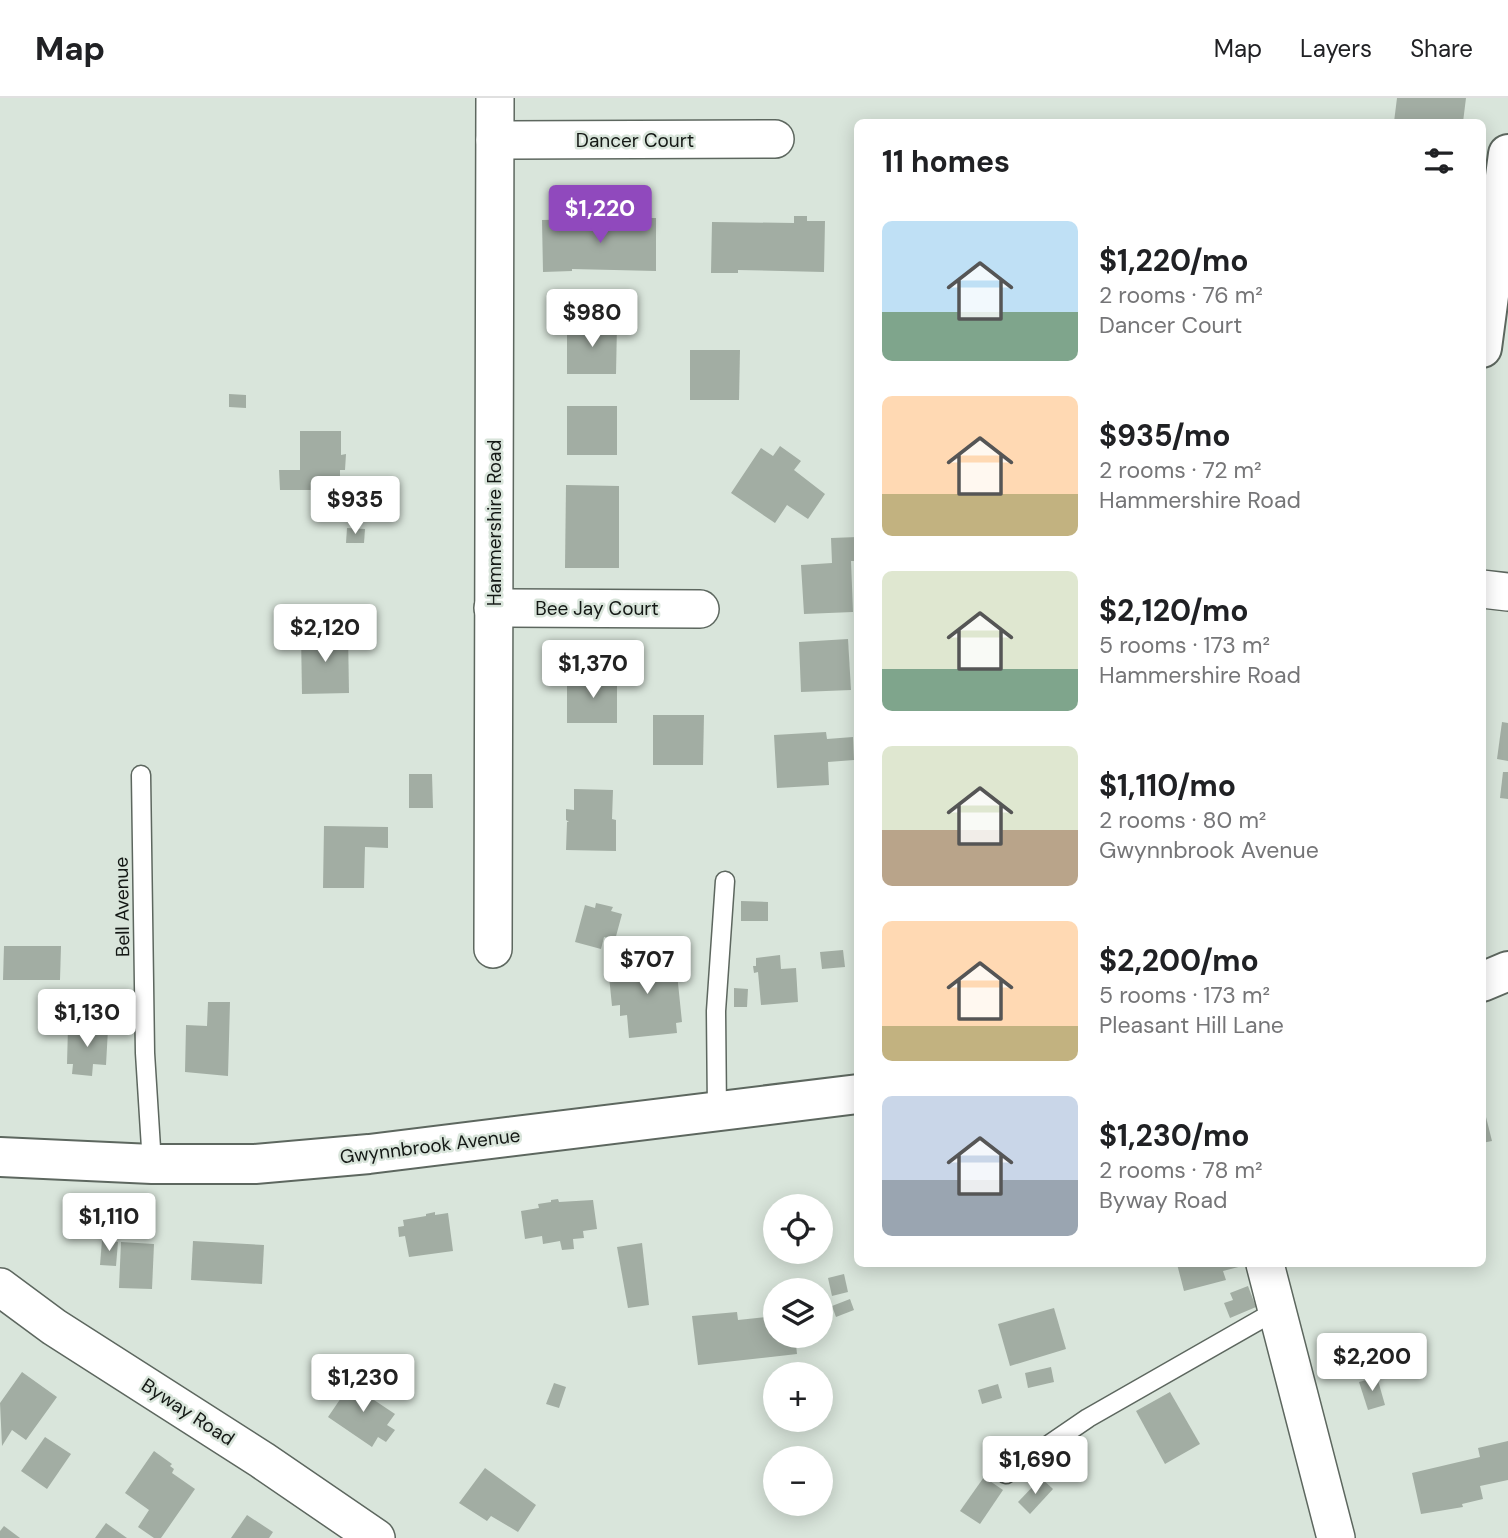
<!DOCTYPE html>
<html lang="en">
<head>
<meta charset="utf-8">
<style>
  :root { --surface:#fff; --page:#f6f6f6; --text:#202124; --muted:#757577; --line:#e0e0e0; --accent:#9049bd }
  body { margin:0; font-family:"DM Sans",sans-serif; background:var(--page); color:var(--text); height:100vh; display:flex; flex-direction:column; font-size:26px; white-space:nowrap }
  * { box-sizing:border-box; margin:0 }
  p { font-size:23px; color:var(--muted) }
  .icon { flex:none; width:38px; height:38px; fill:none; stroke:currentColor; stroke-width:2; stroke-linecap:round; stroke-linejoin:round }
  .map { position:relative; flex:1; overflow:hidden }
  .sheet { position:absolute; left:854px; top:21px; width:632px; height:1148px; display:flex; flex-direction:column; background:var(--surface); border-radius:10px; box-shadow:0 4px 18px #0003 }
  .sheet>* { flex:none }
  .tools { position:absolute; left:763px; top:1096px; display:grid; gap:14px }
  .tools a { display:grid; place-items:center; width:70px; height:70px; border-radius:50%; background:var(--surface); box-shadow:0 4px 18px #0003; font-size:35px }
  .price { position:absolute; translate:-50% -60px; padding:0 16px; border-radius:7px; background:#fff; color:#222; font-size:23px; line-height:46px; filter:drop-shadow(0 2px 4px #0008) }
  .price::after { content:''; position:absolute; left:50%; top:42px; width:21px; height:16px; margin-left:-10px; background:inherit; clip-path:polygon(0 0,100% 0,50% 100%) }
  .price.on { background:var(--accent); color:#fff }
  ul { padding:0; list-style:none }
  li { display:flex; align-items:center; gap:21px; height:175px; padding:0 28px }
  li span { display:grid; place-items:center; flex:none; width:196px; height:140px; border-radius:10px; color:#555 }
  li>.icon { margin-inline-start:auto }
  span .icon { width:84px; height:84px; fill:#fffc; stroke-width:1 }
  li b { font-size:30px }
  h2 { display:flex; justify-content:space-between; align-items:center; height:84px; padding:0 28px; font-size:30px }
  header { display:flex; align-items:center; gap:42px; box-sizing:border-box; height:98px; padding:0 35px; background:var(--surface); border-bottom:2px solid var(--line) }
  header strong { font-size:33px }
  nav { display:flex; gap:38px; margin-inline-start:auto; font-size:24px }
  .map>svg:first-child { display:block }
  .building { fill:#a2ada3 }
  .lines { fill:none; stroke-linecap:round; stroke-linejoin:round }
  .lane-casing { stroke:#5d675f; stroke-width:21 }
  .street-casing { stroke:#5d675f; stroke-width:40 }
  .secondary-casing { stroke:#5d675f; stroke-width:42 }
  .lane { stroke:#fff; stroke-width:18 }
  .street { stroke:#fff; stroke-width:37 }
  .secondary { stroke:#fff; stroke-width:38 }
  .labels { text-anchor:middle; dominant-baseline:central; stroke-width:5; stroke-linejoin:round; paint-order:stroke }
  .street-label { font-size:19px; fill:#141815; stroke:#d9e5db }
</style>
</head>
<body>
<header>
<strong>Map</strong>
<nav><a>Map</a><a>Layers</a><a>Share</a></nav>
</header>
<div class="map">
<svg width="1508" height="1440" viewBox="0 0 1508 1440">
  <rect width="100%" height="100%" fill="#d9e5db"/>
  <!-- building -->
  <g class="building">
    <path d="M1397,0H1466L1463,24H1394Z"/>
    <path d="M627,116H640V120H656V173L572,171V173L543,174L542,122L600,121V124H627Z"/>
    <path d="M794,118H807V123H825L824,174L738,172V175H711L712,124L794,125Z"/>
    <path d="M567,226L617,227L616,276H567Z"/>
    <path d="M690,252H740L739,302H690Z"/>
    <path d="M229,296L246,297V310L229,309Z"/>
    <rect x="567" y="308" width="50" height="49"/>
    <path d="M300,333H341V357L346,356L345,372H340V392H280L279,372H300Z"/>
    <path d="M780,348L801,363L794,372L825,396L808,421L787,407L775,425L731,395L761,350L773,358Z"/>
    <path d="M566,387L619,388V470H565Z"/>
    <path d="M347,430L365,431L364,445H346Z"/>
    <path d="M858,439V463H851L853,514L804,516L801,467L832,465L831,440Z"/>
    <path d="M348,535L349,595L302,596L301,536Z"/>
    <path d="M848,541L851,592L801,594L799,544Z"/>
    <path d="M583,576H617V625H567V586H583Z"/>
    <path d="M653,617H704L703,667H653Z"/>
    <path d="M1502,624L1508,625V663L1497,661Z"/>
    <path d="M826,634L827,641L853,639L854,662L828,664L829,687L777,690L774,637Z"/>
    <path d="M1503,674H1508V701L1500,700Z"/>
    <path d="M409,676H432L433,710H409Z"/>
    <path d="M574,691L613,692L612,721L616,722V753L566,752L567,724H569L566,722V711L574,712Z"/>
    <path d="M324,728L388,729V750L365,749L364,790H323Z"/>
    <path d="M741,803L768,804V823H741Z"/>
    <path d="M596,805L613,809L611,813L622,816L615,842L604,839L601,851L575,844L585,807L595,810Z"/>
    <path d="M4,848H61L60,882H3Z"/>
    <path d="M843,852L845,869L822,871L820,854Z"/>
    <path d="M675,856L682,924L676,925L677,935L629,940L627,917L620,918V907L612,908L608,868L665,862V858Z"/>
    <path d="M780,857L781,871L796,870L798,904L761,907L758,874L754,875L753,868H756V860Z"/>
    <path d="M855,882H858V925H854Z"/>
    <path d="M734,890L748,891L747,909H734Z"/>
    <path d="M208,904H230L228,978L185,974L186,927L207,928Z"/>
    <path d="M68,929L108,931L106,967L93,966L92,978L72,976L73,966H67Z"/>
    <path d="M1482,1003L1492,1043L1482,1045Z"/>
    <path d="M558,1101L559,1104L593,1102L597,1131L583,1133L584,1140L573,1141L574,1151L562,1152L560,1143L543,1146L542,1138L525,1141L521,1113L539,1110L538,1106L551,1104V1102Z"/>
    <path d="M435,1114V1117L448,1115L453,1153L409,1159L405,1138L399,1139L398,1129L404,1128L403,1122L426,1118V1116Z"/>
    <path d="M102,1142L118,1144L116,1168L100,1167Z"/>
    <path d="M193,1143L264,1147L262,1186L191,1182Z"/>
    <path d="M121,1144L154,1146L152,1191L119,1190Z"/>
    <path d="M642,1145L649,1207L628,1210L617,1149Z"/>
    <path d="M1177,1166H1250L1223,1173L1226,1182L1184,1193Z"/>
    <path d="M844,1176L848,1194L832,1198L828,1180Z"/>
    <path d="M1248,1188L1256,1209L1230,1220L1224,1205L1233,1202L1230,1195Z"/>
    <path d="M850,1201L854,1212L836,1219L832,1208Z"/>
    <path d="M1054,1210L1066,1251L1010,1268L998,1226Z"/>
    <path d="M737,1214L738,1222L775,1218V1237H795L797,1256L698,1267L692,1218Z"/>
    <path d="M1051,1269L1054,1284L1028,1290L1025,1275Z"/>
    <path d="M22,1274L57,1299L26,1342L12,1332L2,1348L0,1305Z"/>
    <path d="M356,1278L376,1292L371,1300L395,1316L387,1327L395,1332L386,1344L378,1339L372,1349L328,1319Z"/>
    <path d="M1377,1279L1385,1307L1368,1312L1359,1284Z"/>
    <path d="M554,1285L566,1289L559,1310L546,1306Z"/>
    <path d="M998,1286L1002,1300L982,1306L978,1292Z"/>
    <path d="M1170,1294L1200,1346L1165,1366L1136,1313Z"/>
    <path d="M45,1339L71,1356L47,1391L21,1373Z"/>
    <path d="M1508,1343V1382L1480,1388L1483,1401L1462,1406L1463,1409L1421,1416L1412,1375L1480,1359L1478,1350Z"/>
    <path d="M154,1353L172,1366L170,1368L174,1371L172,1375L195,1391L161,1440H154L138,1429L149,1412L125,1395Z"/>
    <path d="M485,1370L536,1407L518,1434L491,1418L487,1423L459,1405Z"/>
    <path d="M984,1379L1003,1392L980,1426L960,1413Z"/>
    <path d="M1041,1380L1053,1391L1030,1416L1018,1404Z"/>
    <path d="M247,1417L273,1434L269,1440H231Z"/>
    <path d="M106,1425L127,1440H95Z"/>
    <path d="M4,1428L20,1440H0V1433Z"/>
  </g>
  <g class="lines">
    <!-- lane casing -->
    <g class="lane-casing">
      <g id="lane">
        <path d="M141,677L145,955L152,1066"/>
        <path d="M717,1013L716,913L725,783"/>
        <path d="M1006,1376L1088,1320L1277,1212"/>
      </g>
    </g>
    <!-- street casing -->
    <g class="street-casing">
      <g id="street">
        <path d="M495,42L775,41"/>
        <path d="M1482,491L1508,494"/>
        <path d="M493,510L700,511"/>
        <path d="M493,851L495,0"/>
        <path d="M1265,1166L1336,1440"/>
        <path d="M0,1189L54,1229L262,1362L376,1440"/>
      </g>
    </g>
    <!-- secondary casing -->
    <g class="secondary-casing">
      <g id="secondary">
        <path d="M1482,250L1508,56"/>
        <path d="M1482,884L1508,873"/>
        <path d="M0,1059L152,1066H255L369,1056L858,996"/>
      </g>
    </g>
    <!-- lane -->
    <use href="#lane" class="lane"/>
    <!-- street -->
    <use href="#street" class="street"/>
    <!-- secondary -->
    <use href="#secondary" class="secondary"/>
  </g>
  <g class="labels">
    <!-- street labels -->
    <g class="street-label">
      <text x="635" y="42">Dancer Court</text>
      <text transform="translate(494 425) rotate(-90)">Hammershire Road</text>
      <text x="597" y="510">Bee Jay Court</text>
      <text transform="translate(122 809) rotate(-91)">Bell Avenue</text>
      <text transform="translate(430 1048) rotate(-7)">Gwynnbrook Avenue</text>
      <text transform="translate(188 1314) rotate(33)">Byway Road</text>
    </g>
  </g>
</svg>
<div class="tools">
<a><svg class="icon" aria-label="locate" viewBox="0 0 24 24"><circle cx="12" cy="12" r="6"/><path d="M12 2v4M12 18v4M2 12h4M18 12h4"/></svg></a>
<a><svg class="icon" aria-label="layers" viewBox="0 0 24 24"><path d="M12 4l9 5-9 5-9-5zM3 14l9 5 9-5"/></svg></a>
<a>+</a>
<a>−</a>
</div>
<b class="price on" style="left:600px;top:147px">$1,220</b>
<b class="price" style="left:592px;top:251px">$980</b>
<b class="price" style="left:355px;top:438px">$935</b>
<b class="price" style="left:325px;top:566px">$2,120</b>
<b class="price" style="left:593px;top:602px">$1,370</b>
<b class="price" style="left:647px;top:898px">$707</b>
<b class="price" style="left:87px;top:951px">$1,130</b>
<b class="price" style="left:109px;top:1155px">$1,110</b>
<b class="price" style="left:1372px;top:1295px">$2,200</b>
<b class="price" style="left:363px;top:1316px">$1,230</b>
<b class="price" style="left:1035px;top:1398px">$1,690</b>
<section class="sheet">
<h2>11 homes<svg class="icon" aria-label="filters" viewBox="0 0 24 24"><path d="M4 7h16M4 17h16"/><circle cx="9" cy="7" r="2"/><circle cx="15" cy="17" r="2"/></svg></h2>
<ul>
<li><span style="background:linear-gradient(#bfe0f5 65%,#7fa58c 0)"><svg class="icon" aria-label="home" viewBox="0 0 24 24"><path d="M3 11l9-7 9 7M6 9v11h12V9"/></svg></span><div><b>$1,220/mo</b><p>2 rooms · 76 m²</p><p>Dancer Court</p></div></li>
<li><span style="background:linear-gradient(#ffd9b3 70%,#c2b280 0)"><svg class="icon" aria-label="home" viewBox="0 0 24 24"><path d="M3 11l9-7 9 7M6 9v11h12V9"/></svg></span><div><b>$935/mo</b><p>2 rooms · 72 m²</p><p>Hammershire Road</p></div></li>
<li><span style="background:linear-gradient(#dfe7d0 70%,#7fa58c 0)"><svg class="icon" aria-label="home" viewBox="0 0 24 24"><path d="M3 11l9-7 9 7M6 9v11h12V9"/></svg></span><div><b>$2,120/mo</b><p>5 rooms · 173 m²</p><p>Hammershire Road</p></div></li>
<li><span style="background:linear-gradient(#dfe7d0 60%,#b9a48a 0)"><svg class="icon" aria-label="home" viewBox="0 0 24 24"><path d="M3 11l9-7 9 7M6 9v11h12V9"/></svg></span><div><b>$1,110/mo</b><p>2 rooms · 80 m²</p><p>Gwynnbrook Avenue</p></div></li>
<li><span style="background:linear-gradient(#ffd9b3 75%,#c2b280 0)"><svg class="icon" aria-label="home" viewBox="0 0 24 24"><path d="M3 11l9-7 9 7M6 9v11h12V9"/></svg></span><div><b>$2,200/mo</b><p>5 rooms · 173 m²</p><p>Pleasant Hill Lane</p></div></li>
<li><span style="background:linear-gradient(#c9d6e8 60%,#9aa5b1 0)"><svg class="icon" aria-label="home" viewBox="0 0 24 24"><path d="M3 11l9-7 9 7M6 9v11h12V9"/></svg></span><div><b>$1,230/mo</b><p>2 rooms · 78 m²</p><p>Byway Road</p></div></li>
</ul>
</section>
</div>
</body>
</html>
